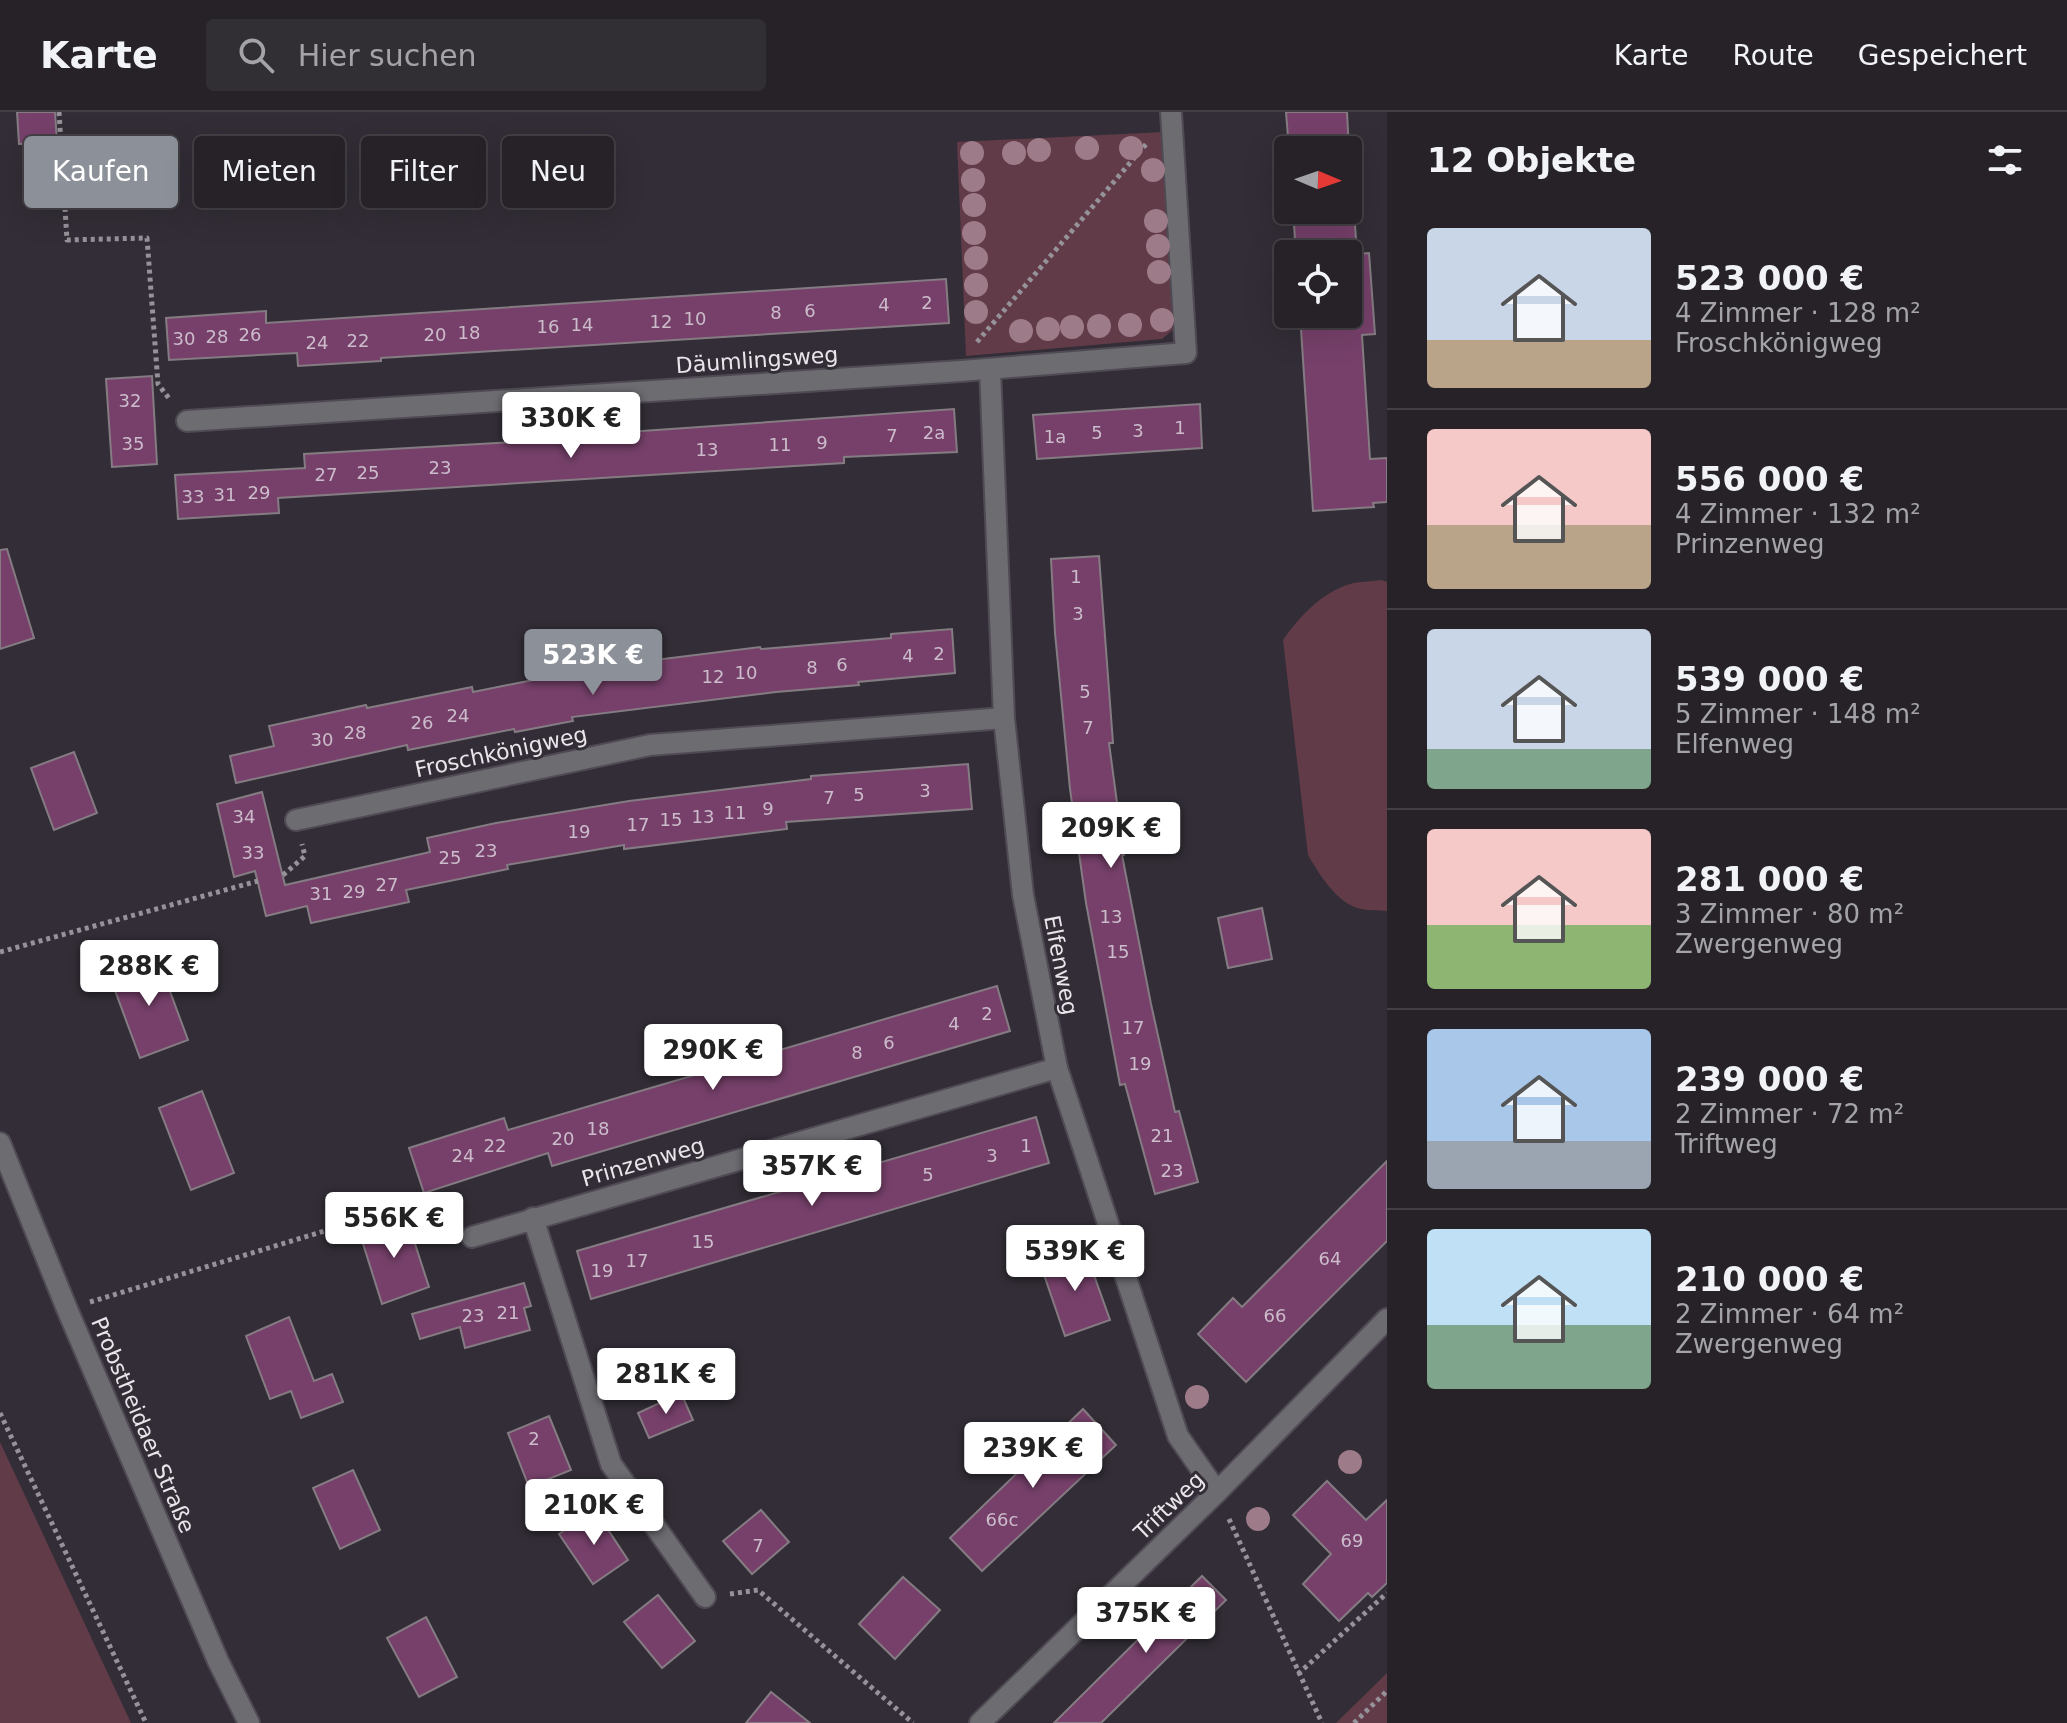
<!DOCTYPE html>
<html lang="de">
<head>
<meta charset="utf-8">
<style>
  :root { --surface:#262228; --page:#322f34; --text:#f1f3f6; --muted:#a4a4a8; --line:#423f45; --accent:#8c9099 }
  body { margin:0; font-family:"DejaVu Sans",sans-serif; background:var(--page); color:var(--text); height:100vh; display:flex; flex-direction:column; font-size:30px; white-space:nowrap }
  * { box-sizing:border-box; margin:0 }
  p { font-size:26px; color:var(--muted) }
  .icon { flex:none; width:44px; height:44px; fill:none; stroke:currentColor; stroke-width:2; stroke-linecap:round; stroke-linejoin:round }
  .map { position:relative; flex:1; overflow:hidden }
  .sheet { display:flex; flex-direction:column; background:var(--surface); width:680px }
  .sheet>* { flex:none }
  .hud { position:absolute; left:24px; top:24px; width:760px; height:72px; display:flex; gap:16px }
  .needle { width:52px; rotate:92deg }
  .tools { position:absolute; left:1274px; top:24px; display:grid; gap:16px }
  .tools a { display:grid; place-items:center; width:88px; height:88px; border-radius:8px; background:var(--surface); box-shadow:0 8px 32px #0002,0 0 0 2px var(--line); font-size:40px }
  .price { position:absolute; translate:-50% -68px; padding:0 18px; border-radius:8px; background:#fff; color:#222; font-size:26px; line-height:52px; filter:drop-shadow(0 2px 4px #0008) }
  .price::after { content:''; position:absolute; left:50%; top:48px; width:24px; height:18px; margin-left:-12px; background:inherit; clip-path:polygon(0 0,100% 0,50% 100%) }
  .price.selected { background:var(--accent); color:#fff }
  ul { padding:0; list-style:none }
  li { display:flex; align-items:center; gap:24px; height:200px; padding:0 40px }
  li+li { border-top:2px solid var(--line) }
  li span { display:grid; place-items:center; flex:none; width:224px; height:160px; border-radius:8px; color:#555 }
  li>.icon { margin-inline-start:auto }
  span .icon { width:96px; height:96px; fill:#fffc; stroke-width:1 }
  li b { font-size:34px }
  h2 { display:flex; justify-content:space-between; align-items:center; height:96px; padding:0 40px; font-size:34px }
  .pill { padding:0 28px; border-radius:8px; background:var(--surface); box-shadow:0 8px 32px #0002,0 0 0 2px var(--line); font-size:28px; line-height:72px }
  .pill.selected { background:var(--accent); color:#fff }
  header { display:flex; align-items:center; gap:48px; box-sizing:border-box; height:112px; padding:0 40px; background:var(--surface); border-bottom:2px solid var(--line) }
  header strong { font-size:38px }
  nav { display:flex; gap:44px; margin-inline-start:auto; font-size:28px }
  .search { width:560px; height:72px; background:var(--page); display:flex; align-items:center; gap:20px; box-sizing:border-box; padding:0 28px; border-radius:8px; color:var(--muted); font-size:30px }
  main { display:flex; flex:1; min-height:0 }
  .map>svg:first-child { display:block }
  .green { fill:#613b47 }
  .building { fill:#76406a; stroke:#857b82; stroke-width:2 }
  .lines { fill:none; stroke-linecap:round; stroke-linejoin:round }
  .minor-casing { stroke:#4f4a53; stroke-width:24 }
  .path { stroke:#969299; stroke-width:5; stroke-dasharray:4 4; stroke-linecap:butt }
  .minor { stroke:#6c6c71; stroke-width:20 }
  .tree { fill:#9e7b88 }
  .labels { text-anchor:middle; dominant-baseline:central; stroke-width:6; stroke-linejoin:round; paint-order:stroke }
  .number-label { font-size:18px; fill:#ccbccb }
  .street-label { font-size:22px; fill:#e9e5eb; stroke:#322d36 }
</style>
</head>
<body>
<header>
<strong>Karte</strong>
<div class="search"><svg class="icon" aria-label="search" viewBox="0 0 24 24"><circle cx="10" cy="10" r="6"/><path d="M15 15l6 6"/></svg>Hier suchen</div>
<nav><a>Karte</a><a>Route</a><a>Gespeichert</a></nav>
</header>
<main>
<div class="map">
<svg width="1387" height="1611" viewBox="0 0 1387 1611">
  <rect width="100%" height="100%" fill="#322d36"/>
  <!-- green -->
  <g class="green">
    <path d="M1164,20L1174,217L1162,227L966,244L957,30Z"/>
    <path d="M1381,468L1387,470V799C1379,798 1369,799 1361,797C1337,792 1319,762 1308,743L1283,528C1299,505 1321,481 1350,472C1359,469 1371,470 1381,468Z"/>
    <path d="M0,1330L131,1611H0Z"/>
    <path d="M1387,1561V1611H1336Z"/>
  </g>
  <!-- building -->
  <g class="building">
    <path d="M17,0H55L57,30L19,32Z"/>
    <path d="M1286,0H1347L1349,38H1289Z"/>
    <path d="M1293,98H1354L1357,142L1369,141L1375,222L1362,223L1370,347L1387,346V390L1373,391L1374,395L1313,399L1300,202H1348V142H1296Z"/>
    <path d="M946,167L949,211L381,246V249L298,254L297,241L169,248L166,206L266,199V211Z"/>
    <path d="M152,264L157,352L112,355L106,267Z"/>
    <path d="M1200,292L1202,336L1037,347L1033,303Z"/>
    <path d="M954,297L957,340L844,345V351L278,386L279,401L178,407L175,363L305,356L304,342L531,329L642,319Z"/>
    <path d="M7,437L34,526L0,537V438Z"/>
    <path d="M1099,444L1113,631H1109L1124,743H1122L1151,892L1175,1000L1179,999L1198,1070L1155,1082L1125,972L1120,973L1086,791L1070,677L1055,521L1051,447Z"/>
    <path d="M952,517L955,561L858,570L859,573L776,580L572,605L573,609L515,620L514,617L408,638L407,633L236,671L230,644L274,634L269,614L366,593L367,596L472,575L473,580L598,555L760,535L761,537L891,526V522Z"/>
    <path d="M74,640L97,701L54,718L31,656Z"/>
    <path d="M968,652L972,697L786,710L787,717L624,737V733L507,753L508,757L406,778L409,790L311,811L307,794L266,804L255,759L234,765L217,692L262,680L285,773L430,740L427,726L496,711L629,689L811,667V664Z"/>
    <path d="M1262,796L1272,847L1228,856L1218,806Z"/>
    <path d="M158,847L188,928L140,946L110,865Z"/>
    <path d="M997,874L1010,919L552,1054L548,1041L424,1081L409,1036L504,1006L508,1018Z"/>
    <path d="M202,979L234,1061L191,1078L159,996Z"/>
    <path d="M1036,1005L1049,1051L591,1187L577,1139Z"/>
    <path d="M1387,1049V1129L1246,1270L1198,1222L1233,1186L1242,1195Z"/>
    <path d="M406,1104L429,1175L382,1192L359,1119Z"/>
    <path d="M1085,1138L1110,1208L1065,1224L1041,1154Z"/>
    <path d="M524,1171L531,1194L524,1196L530,1218L465,1236L460,1215L420,1227L412,1202Z"/>
    <path d="M289,1205L314,1269L332,1262L343,1290L301,1306L291,1279L270,1287L246,1224Z"/>
    <path d="M681,1281L693,1308L649,1326L638,1301Z"/>
    <path d="M1083,1297L1116,1333L982,1459L950,1426Z"/>
    <path d="M549,1304L571,1358L529,1375L508,1321Z"/>
    <path d="M353,1358L380,1418L340,1437L313,1376Z"/>
    <path d="M1327,1369L1366,1408L1387,1388V1471L1372,1485L1368,1481L1339,1509L1303,1472L1331,1442L1293,1403Z"/>
    <path d="M595,1398L628,1448L593,1472L559,1422Z"/>
    <path d="M761,1398L789,1430L752,1462L723,1429Z"/>
    <path d="M1202,1464L1226,1488L1101,1611H1054Z"/>
    <path d="M903,1465L940,1498L895,1547L859,1512Z"/>
    <path d="M658,1483L695,1529L662,1556L624,1510Z"/>
    <path d="M426,1505L457,1565L419,1585L387,1526Z"/>
    <path d="M771,1580L810,1611H746Z"/>
  </g>
  <g class="lines">
    <!-- minor casing -->
    <g class="minor-casing">
      <g id="minor">
        <path d="M990,257L1004,606L1023,783L1057,956L1178,1324L1217,1380"/>
        <path d="M187,309L961,259L1186,241L1171,0"/>
        <path d="M296,708L650,633L1004,606"/>
        <path d="M0,1031L67,1197L218,1549L249,1611"/>
        <path d="M533,1106L611,1352L705,1485"/>
        <path d="M472,1125L1057,956"/>
        <path d="M980,1611L1217,1380L1387,1207"/>
      </g>
    </g>
    <!-- path -->
    <g class="path">
      <path d="M59,0L67,128L147,126L158,272L171,289"/>
      <path d="M977,230L1147,31"/>
      <path d="M283,763L305,744L302,732"/>
      <path d="M0,840L258,769"/>
      <path d="M404,1095L437,1102L451,1111"/>
      <path d="M90,1190L384,1101"/>
      <path d="M0,1301L146,1611"/>
      <path d="M1229,1407L1322,1611"/>
      <path d="M730,1482L758,1478L913,1611"/>
      <path d="M1298,1562L1387,1481"/>
      <path d="M1354,1611L1387,1579"/>
    </g>
    <!-- minor -->
    <use href="#minor" class="minor"/>
  </g>
  <!-- trees -->
  <g class="tree">
    <circle cx="1087" cy="36" r="12"/>
    <circle cx="1131" cy="36" r="12"/>
    <circle cx="1039" cy="38" r="12"/>
    <circle cx="972" cy="41" r="12"/>
    <circle cx="1014" cy="41" r="12"/>
    <circle cx="1153" cy="58" r="12"/>
    <circle cx="973" cy="68" r="12"/>
    <circle cx="974" cy="93" r="12"/>
    <circle cx="1156" cy="109" r="12"/>
    <circle cx="974" cy="121" r="12"/>
    <circle cx="1158" cy="134" r="12"/>
    <circle cx="976" cy="146" r="12"/>
    <circle cx="1159" cy="160" r="12"/>
    <circle cx="976" cy="173" r="12"/>
    <circle cx="976" cy="200" r="12"/>
    <circle cx="1162" cy="208" r="12"/>
    <circle cx="1130" cy="213" r="12"/>
    <circle cx="1099" cy="214" r="12"/>
    <circle cx="1072" cy="215" r="12"/>
    <circle cx="1048" cy="217" r="12"/>
    <circle cx="1021" cy="219" r="12"/>
    <circle cx="1197" cy="1285" r="12"/>
    <circle cx="1350" cy="1350" r="12"/>
    <circle cx="1258" cy="1407" r="12"/>
  </g>
  <g class="labels">
    <!-- number labels -->
    <g class="number-label">
      <text x="927" y="190">2</text>
      <text x="884" y="192">4</text>
      <text x="810" y="198">6</text>
      <text x="776" y="200">8</text>
      <text x="695" y="206">10</text>
      <text x="661" y="209">12</text>
      <text x="582" y="212">14</text>
      <text x="548" y="214">16</text>
      <text x="469" y="220">18</text>
      <text x="250" y="222">26</text>
      <text x="435" y="222">20</text>
      <text x="217" y="224">28</text>
      <text x="184" y="226">30</text>
      <text x="358" y="228">22</text>
      <text x="317" y="230">24</text>
      <text x="130" y="288">32</text>
      <text x="1180" y="315">1</text>
      <text x="1138" y="318">3</text>
      <text x="934" y="320">2a</text>
      <text x="1097" y="320">5</text>
      <text x="892" y="323">7</text>
      <text x="1055" y="324">1a</text>
      <text x="822" y="330">9</text>
      <text x="133" y="331">35</text>
      <text x="780" y="332">11</text>
      <text x="707" y="337">13</text>
      <text x="440" y="355">23</text>
      <text x="368" y="360">25</text>
      <text x="326" y="362">27</text>
      <text x="259" y="380">29</text>
      <text x="225" y="382">31</text>
      <text x="193" y="384">33</text>
      <text x="1076" y="464">1</text>
      <text x="1078" y="501">3</text>
      <text x="939" y="541">2</text>
      <text x="908" y="543">4</text>
      <text x="842" y="552">6</text>
      <text x="812" y="555">8</text>
      <text x="746" y="560">10</text>
      <text x="713" y="564">12</text>
      <text x="1085" y="579">5</text>
      <text x="458" y="603">24</text>
      <text x="422" y="610">26</text>
      <text x="1088" y="615">7</text>
      <text x="355" y="620">28</text>
      <text x="322" y="627">30</text>
      <text x="925" y="678">3</text>
      <text x="859" y="682">5</text>
      <text x="829" y="685">7</text>
      <text x="768" y="696">9</text>
      <text x="735" y="700">11</text>
      <text x="244" y="704">34</text>
      <text x="703" y="704">13</text>
      <text x="671" y="707">15</text>
      <text x="638" y="712">17</text>
      <text x="579" y="719">19</text>
      <text x="486" y="738">23</text>
      <text x="253" y="740">33</text>
      <text x="450" y="745">25</text>
      <text x="387" y="772">27</text>
      <text x="354" y="779">29</text>
      <text x="321" y="781">31</text>
      <text x="1111" y="804">13</text>
      <text x="1118" y="839">15</text>
      <text x="987" y="901">2</text>
      <text x="954" y="911">4</text>
      <text x="1133" y="915">17</text>
      <text x="889" y="930">6</text>
      <text x="857" y="940">8</text>
      <text x="1140" y="951">19</text>
      <text x="598" y="1016">18</text>
      <text x="1162" y="1023">21</text>
      <text x="563" y="1026">20</text>
      <text x="495" y="1033">22</text>
      <text x="1026" y="1033">1</text>
      <text x="463" y="1043">24</text>
      <text x="992" y="1043">3</text>
      <text x="1172" y="1058">23</text>
      <text x="928" y="1062">5</text>
      <text x="703" y="1129">15</text>
      <text x="1330" y="1146">64</text>
      <text x="637" y="1148">17</text>
      <text x="602" y="1158">19</text>
      <text x="508" y="1200">21</text>
      <text x="473" y="1203">23</text>
      <text x="1275" y="1203">66</text>
      <text x="534" y="1326">2</text>
      <text x="1002" y="1407">66c</text>
      <text x="1352" y="1428">69</text>
      <text x="758" y="1433">7</text>
    </g>
    <!-- street labels -->
    <g class="street-label">
      <text transform="translate(757 248) rotate(-4)">Däumlingsweg</text>
      <text transform="translate(501 640) rotate(-12)">Froschkönigweg</text>
      <text transform="translate(1061 853) rotate(79)">Elfenweg</text>
      <text transform="translate(643 1050) rotate(-16)">Prinzenweg</text>
      <text transform="translate(143 1313) rotate(67)">Probstheidaer Straße</text>
      <text transform="translate(1169 1394) rotate(-44)">Triftweg</text>
    </g>
  </g>
</svg>
<div class="tools">
<a><svg class="needle" viewBox="-14 -14 28 28"><path d="M0-13l5 13h-10z" fill="#e53935"/><path d="M0 13l5-13h-10z" fill="#a4a4a8"/></svg></a>
<a><svg class="icon" aria-label="locate" viewBox="0 0 24 24"><circle cx="12" cy="12" r="6"/><path d="M12 2v4M12 18v4M2 12h4M18 12h4"/></svg></a>
</div>
<b class="price" style="left:571px;top:348px">330K €</b>
<b class="price selected" style="left:593px;top:585px">523K €</b>
<b class="price" style="left:1111px;top:758px">209K €</b>
<b class="price" style="left:149px;top:896px">288K €</b>
<b class="price" style="left:713px;top:980px">290K €</b>
<b class="price" style="left:812px;top:1096px">357K €</b>
<b class="price" style="left:394px;top:1148px">556K €</b>
<b class="price" style="left:1075px;top:1181px">539K €</b>
<b class="price" style="left:666px;top:1304px">281K €</b>
<b class="price" style="left:1033px;top:1378px">239K €</b>
<b class="price" style="left:594px;top:1435px">210K €</b>
<b class="price" style="left:1146px;top:1543px">375K €</b>
<div class="hud">
<a class="pill selected">Kaufen</a>
<a class="pill">Mieten</a>
<a class="pill">Filter</a>
<a class="pill">Neu</a>
</div>
</div>
<section class="sheet">
<h2>12 Objekte<svg class="icon" aria-label="filters" viewBox="0 0 24 24"><path d="M4 7h16M4 17h16"/><circle cx="9" cy="7" r="2"/><circle cx="15" cy="17" r="2"/></svg></h2>
<ul>
<li><span style="background:linear-gradient(#c9d6e8 70%,#b9a48a 0)"><svg class="icon" aria-label="home" viewBox="0 0 24 24"><path d="M3 11l9-7 9 7M6 9v11h12V9"/></svg></span><div><b>523 000 €</b><p>4 Zimmer · 128 m²</p><p>Froschkönigweg</p></div></li>
<li><span style="background:linear-gradient(#f6c9c9 60%,#b9a48a 0)"><svg class="icon" aria-label="home" viewBox="0 0 24 24"><path d="M3 11l9-7 9 7M6 9v11h12V9"/></svg></span><div><b>556 000 €</b><p>4 Zimmer · 132 m²</p><p>Prinzenweg</p></div></li>
<li><span style="background:linear-gradient(#c9d6e8 75%,#7fa58c 0)"><svg class="icon" aria-label="home" viewBox="0 0 24 24"><path d="M3 11l9-7 9 7M6 9v11h12V9"/></svg></span><div><b>539 000 €</b><p>5 Zimmer · 148 m²</p><p>Elfenweg</p></div></li>
<li><span style="background:linear-gradient(#f6c9c9 60%,#8fb573 0)"><svg class="icon" aria-label="home" viewBox="0 0 24 24"><path d="M3 11l9-7 9 7M6 9v11h12V9"/></svg></span><div><b>281 000 €</b><p>3 Zimmer · 80 m²</p><p>Zwergenweg</p></div></li>
<li><span style="background:linear-gradient(#a9c7e8 70%,#9aa5b1 0)"><svg class="icon" aria-label="home" viewBox="0 0 24 24"><path d="M3 11l9-7 9 7M6 9v11h12V9"/></svg></span><div><b>239 000 €</b><p>2 Zimmer · 72 m²</p><p>Triftweg</p></div></li>
<li><span style="background:linear-gradient(#bfe0f5 60%,#7fa58c 0)"><svg class="icon" aria-label="home" viewBox="0 0 24 24"><path d="M3 11l9-7 9 7M6 9v11h12V9"/></svg></span><div><b>210 000 €</b><p>2 Zimmer · 64 m²</p><p>Zwergenweg</p></div></li>
</ul>
</section>
</main>
</body>
</html>
